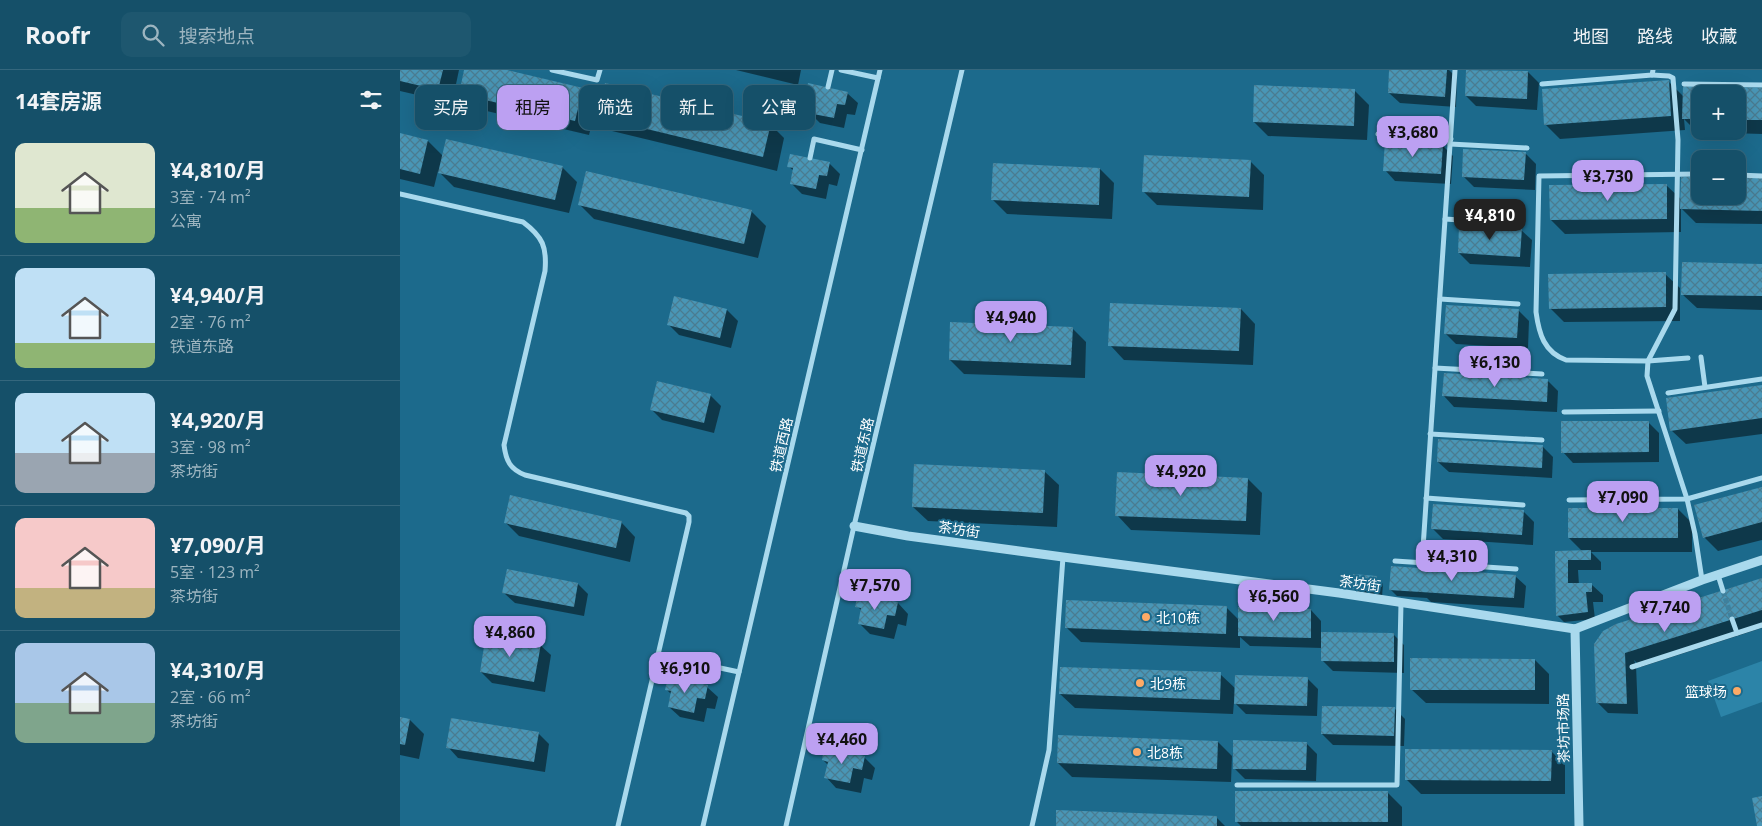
<!DOCTYPE html>
<html lang="zh">
<head>
<meta charset="utf-8">
<style>
  :root { --surface:#155069; --page:#1e576f; --text:#f1f3f6; --muted:#9db5c0; --line:#34677d; --accent:#bca0f2 }
  body { margin:0; font-family:"Open Sans","Noto Sans SC",sans-serif; background:var(--page); color:var(--text); height:100vh; display:flex; flex-direction:column; font-size:19px; white-space:nowrap }
  * { box-sizing:border-box; margin:0 }
  p { font-size:16px; color:var(--muted) }
  .icon { flex:none; width:28px; height:28px; fill:none; stroke:currentColor; stroke-width:2; stroke-linecap:round; stroke-linejoin:round }
  .map { position:relative; flex:1; overflow:hidden }
  .side { display:flex; flex-direction:column; background:var(--surface); width:400px }
  .side>* { flex:none }
  .top-card { position:absolute; left:15px; top:15px; width:475px; height:45px; display:flex; gap:10px }
  .tools { position:absolute; left:1291px; top:15px; display:grid; gap:10px }
  .tools a { display:grid; place-items:center; width:55px; height:55px; border-radius:10px; background:var(--surface); box-shadow:0 5px 20px #0002,0 0 0 1px var(--line); font-size:25px }
  .price { position:absolute; translate:-50% -42px; padding:0 11px; border-radius:10px; background:var(--accent); color:#111; font-size:16px; line-height:32px; filter:drop-shadow(0 1px 2px #0008) }
  .price::after { content:''; position:absolute; left:50%; top:30px; width:15px; height:11px; margin-left:-8px; background:inherit; clip-path:polygon(0 0,100% 0,50% 100%) }
  .price.selected { background:#222; color:#fff }
  ul { padding:0; list-style:none }
  li { display:flex; align-items:center; gap:15px; height:125px; padding:0 15px }
  li+li { border-top:1px solid var(--line) }
  li span { display:grid; place-items:center; flex:none; width:140px; height:100px; border-radius:10px; color:#555 }
  li>.icon { margin-inline-start:auto }
  span .icon { width:60px; height:60px; fill:#fffc; stroke-width:1 }
  li b { font-size:21px }
  h2 { display:flex; justify-content:space-between; align-items:center; height:60px; padding:0 15px; font-size:21px }
  .pill { padding:0 18px; border-radius:10px; background:var(--surface); box-shadow:0 5px 20px #0002,0 0 0 1px var(--line); font-size:18px; line-height:45px }
  .pill.selected { background:var(--accent); color:#111 }
  header { display:flex; align-items:center; gap:30px; box-sizing:border-box; height:70px; padding:0 25px; background:var(--surface); border-bottom:1px solid var(--line) }
  header strong { font-size:24px }
  nav { display:flex; gap:28px; margin-inline-start:auto; font-size:18px }
  .search { width:350px; height:45px; background:var(--page); display:flex; align-items:center; gap:12px; box-sizing:border-box; padding:0 18px; border-radius:10px; color:var(--muted); font-size:19px }
  main { display:flex; flex:1; min-height:0 }
  .map>svg:first-child { display:block }
  .garden { fill:#2c84a8 }
  .shadow { fill:#0007; fill-rule:evenodd }
  .building { fill:url(#building-cross-hatch) }
  .lines { fill:none; stroke-linecap:round; stroke-linejoin:round }
  .minor-tunnel { stroke:#3e809d; stroke-width:5; stroke-dasharray:5 2.5; stroke-linecap:butt }
  .minor { stroke:#a9d9ed; stroke-width:5 }
  .tertiary { stroke:#a9d9ed; stroke-width:9 }
  .poi-dot { fill:#fdaa66; stroke:#1c6a8c; stroke-width:2 }
  .labels { text-anchor:middle; dominant-baseline:central; stroke-width:4; stroke-linejoin:round; paint-order:stroke }
  .street-label { font-size:14px; fill:#fff; stroke:#1c6a8c }
  .poi-label { font-size:14px; fill:#fff; stroke:#1c6a8c; text-anchor:start }
</style>
</head>
<body>
<header>
<strong>Roofr</strong>
<div class="search"><svg class="icon" aria-label="search" viewBox="0 0 24 24"><circle cx="10" cy="10" r="6"/><path d="M15 15l6 6"/></svg>搜索地点</div>
<nav><a>地图</a><a>路线</a><a>收藏</a></nav>
</header>
<main>
<section class="side">
<h2>14套房源<svg class="icon" aria-label="filters" viewBox="0 0 24 24"><path d="M4 7h16M4 17h16"/><circle cx="9" cy="7" r="2"/><circle cx="15" cy="17" r="2"/></svg></h2>
<ul>
<li><span style="background:linear-gradient(#dfe7d0 65%,#8fb573 0)"><svg class="icon" aria-label="home" viewBox="0 0 24 24"><path d="M3 11l9-7 9 7M6 9v11h12V9"/></svg></span><div><b>¥4,810/月</b><p>3室 · 74 m²</p><p>公寓</p></div></li>
<li><span style="background:linear-gradient(#bfe0f5 75%,#8fb573 0)"><svg class="icon" aria-label="home" viewBox="0 0 24 24"><path d="M3 11l9-7 9 7M6 9v11h12V9"/></svg></span><div><b>¥4,940/月</b><p>2室 · 76 m²</p><p>铁道东路</p></div></li>
<li><span style="background:linear-gradient(#bfe0f5 60%,#9aa5b1 0)"><svg class="icon" aria-label="home" viewBox="0 0 24 24"><path d="M3 11l9-7 9 7M6 9v11h12V9"/></svg></span><div><b>¥4,920/月</b><p>3室 · 98 m²</p><p>茶坊街</p></div></li>
<li><span style="background:linear-gradient(#f6c9c9 70%,#c2b280 0)"><svg class="icon" aria-label="home" viewBox="0 0 24 24"><path d="M3 11l9-7 9 7M6 9v11h12V9"/></svg></span><div><b>¥7,090/月</b><p>5室 · 123 m²</p><p>茶坊街</p></div></li>
<li><span style="background:linear-gradient(#a9c7e8 60%,#7fa58c 0)"><svg class="icon" aria-label="home" viewBox="0 0 24 24"><path d="M3 11l9-7 9 7M6 9v11h12V9"/></svg></span><div><b>¥4,310/月</b><p>2室 · 66 m²</p><p>茶坊街</p></div></li>
</ul>
</section>
<div class="map">
<svg width="1362" height="756" viewBox="0 0 1362 756">
  <defs>
    <pattern id="building-cross-hatch" width="8" height="8" patternUnits="userSpaceOnUse" patternTransform="scale(1.25)"><rect width="8" height="8" fill="#4996b6"/><path d="M0 0l8 8M0 8l8-8" fill="none" stroke="#4a7c91"/></pattern>
  </defs>
  <rect width="100%" height="100%" fill="#1c6a8c"/>
  <!-- garden -->
  <path class="garden" d="M1362,591V632L1321,647L1308,611Z"/>
  <!-- shadow -->
  <g class="shadow">
    <path d="M0,0H59L52,33L0,21Z"/>
    <path d="M65,0H102L183,19L197,33L189,65L74,38L60,24Z"/>
    <path d="M336,0H401L398,15Z"/>
    <path d="M991,0H1049L1057,8L1056,37L1000,33L989,23Z"/>
    <path d="M1067,0L1128,2L1139,13L1137,40L1076,36L1066,26Z"/>
    <path d="M1268,11L1284,27V18L1362,19V64L1297,62L1284,49L1285,60L1160,69L1146,55ZM1300,24H1338V61H1300Z"/>
    <path d="M955,21L969,35L967,70L868,66L854,52Z"/>
    <path d="M447,23L458,33L455,45L447,44L444,58L420,53L409,42L411,31L406,25Z"/>
    <path d="M198,47L370,54L384,68L377,101L212,61Z"/>
    <path d="M0,64L28,71L43,86L162,97L177,112L169,143L54,117L38,101L34,117L0,109Z"/>
    <path d="M1042,75L1053,86L1051,114L995,111L985,100Z"/>
    <path d="M1125,83L1136,94L1135,120L1074,117L1063,106Z"/>
    <path d="M850,91L864,105L863,140L757,135L743,121Z"/>
    <path d="M429,93L440,104L437,116L429,114L426,129L402,124L391,113L394,101L388,96Z"/>
    <path d="M700,99L714,113L712,149L607,144L593,130Z"/>
    <path d="M1300,108V126H1338V109L1362,110V154L1296,153L1281,138V162L1165,164L1151,150L1266,115L1282,130Z"/>
    <path d="M179,134L351,141L366,156L358,188L194,149Z"/>
    <path d="M1121,160L1132,170L1130,197L1070,194L1059,183Z"/>
    <path d="M1362,195V240L1297,238L1282,224Z"/>
    <path d="M1265,204L1280,218V251L1164,252L1150,238Z"/>
    <path d="M275,228L327,240L338,251L331,278L279,265L269,255Z"/>
    <path d="M841,239L855,254L853,295L724,290L710,275Z"/>
    <path d="M1118,240L1129,251L1128,278L1056,274L1046,264Z"/>
    <path d="M672,258L686,272L685,308L564,304L550,290Z"/>
    <path d="M1147,310L1158,321L1157,342L1054,337L1044,326Z"/>
    <path d="M1362,316V364L1286,374L1271,360Z"/>
    <path d="M310,325L321,336L314,363L262,350L252,340Z"/>
    <path d="M1248,352L1259,363V392L1173,393L1163,382Z"/>
    <path d="M1142,376L1153,387L1152,408L1049,402L1038,392Z"/>
    <path d="M644,401L659,415L657,457L528,451L513,437Z"/>
    <path d="M848,409L862,423L860,465L731,460L717,445Z"/>
    <path d="M1362,418V470L1318,481L1304,467Z"/>
    <path d="M1278,439L1292,453V482H1191L1201,492V500H1178L1179,515H1192L1203,525V532H1193L1195,549L1164,552L1157,545V482H1183L1169,468Z"/>
    <path d="M1124,442L1134,452L1133,475L1043,469L1032,458Z"/>
    <path d="M105,452H221L235,467L230,492L119,466Z"/>
    <path d="M1115,506L1126,516L1124,538L1031,532L1027,528L997,526L990,519Z"/>
    <path d="M976,507L983,514L982,527L960,525L953,518Z"/>
    <path d="M1362,509V558L1241,597L1234,590L1236,595L1238,644L1208,643L1197,632L1195,574Z"/>
    <path d="M178,514L188,524L184,546L115,533L104,523Z"/>
    <path d="M498,533L508,544L506,556L498,554L494,569L470,564L459,553L462,541L457,536Z"/>
    <path d="M826,537L839,550L911,540L921,551V563L994,565L1004,575V603L933,601L922,590V578L850,576L840,567V578L681,572L667,558Z"/>
    <path d="M140,575L151,585L145,622L92,613L81,602Z"/>
    <path d="M1135,590L1149,604V634L1026,633L1011,619Z"/>
    <path d="M820,604L836,619L907,608L918,619L917,646L846,644L834,632L833,644L675,638L660,624Z"/>
    <path d="M307,617L318,627L315,639L307,638L304,652L280,647L269,637L272,625L266,619Z"/>
    <path d="M994,638L1005,649L1004,676L933,675L922,664Z"/>
    <path d="M0,648L10,650L24,664L19,689L0,685Z"/>
    <path d="M138,663L149,674L145,702L58,688L48,677Z"/>
    <path d="M818,672L832,686L831,712L672,707L658,693Z"/>
    <path d="M906,673L917,684L916,711L845,709L834,698Z"/>
    <path d="M1151,681L1165,695V724H1021L1007,710Z"/>
    <path d="M464,687L475,698L472,710L464,708L461,723L436,718L426,707L428,695L423,690Z"/>
    <path d="M988,723L1002,737V756H841L836,751Z"/>
    <path d="M816,747L825,756H657Z"/>
  </g>
  <!-- building -->
  <g class="building">
    <path d="M0,0H43L38,20L0,11Z"/>
    <path d="M64,0H107L183,18L175,51L59,24Z"/>
    <path d="M989,0H1047L1045,27L988,23Z"/>
    <path d="M1066,0L1128,1L1127,29L1065,26Z"/>
    <path d="M1269,10L1271,46L1144,55L1142,19Z"/>
    <path d="M205,13L371,53L363,87L197,47Z"/>
    <path d="M408,13L448,22L445,35L437,34L434,48L408,43L411,27L405,26Z"/>
    <path d="M854,15L955,19L954,56L853,52Z"/>
    <path d="M1283,16L1362,18V50H1338V24H1300V49H1282Z"/>
    <path d="M0,63L28,70L20,104L0,99Z"/>
    <path d="M46,69L163,96L155,130L38,103Z"/>
    <path d="M985,71L1043,74L1041,104L983,101Z"/>
    <path d="M1063,79L1126,82L1124,110L1062,107Z"/>
    <path d="M390,84L430,92L427,106L419,105L416,119L390,114L393,98L387,97Z"/>
    <path d="M744,85L851,90L849,127L742,122Z"/>
    <path d="M593,93L700,98L699,135L591,130Z"/>
    <path d="M186,101L352,140L344,174L178,135Z"/>
    <path d="M1281,107H1300V126H1338V108H1362V141L1280,139Z"/>
    <path d="M1267,114V149L1150,150L1149,115Z"/>
    <path d="M1059,155L1122,158L1120,187L1058,183Z"/>
    <path d="M1282,192L1362,194V226L1281,225Z"/>
    <path d="M1266,202V237L1149,239L1148,204Z"/>
    <path d="M274,226L327,239L320,268L267,255Z"/>
    <path d="M710,233L841,238L839,281L708,276Z"/>
    <path d="M1046,235L1119,239L1117,268L1044,264Z"/>
    <path d="M550,252L673,257L671,295L549,290Z"/>
    <path d="M1044,303L1148,309L1147,332L1042,326Z"/>
    <path d="M257,311L311,324L304,353L250,340Z"/>
    <path d="M1362,315V348L1270,361L1266,328Z"/>
    <path d="M1161,351H1249V382L1161,383Z"/>
    <path d="M1038,369L1143,375L1142,398L1037,392Z"/>
    <path d="M514,394L645,400L643,443L512,437Z"/>
    <path d="M717,402L848,408L846,451L715,446Z"/>
    <path d="M1362,417V452L1303,468L1294,435Z"/>
    <path d="M110,425L222,451L216,478L104,453Z"/>
    <path d="M1033,434L1124,440L1122,465L1031,459Z"/>
    <rect x="1168" y="438" width="110" height="30"/>
    <path d="M1191,480V490H1168V513H1192V522H1186L1188,542L1156,546L1155,481Z"/>
    <path d="M991,496L1116,505L1114,528L989,520Z"/>
    <path d="M107,499L178,513L174,537L102,523Z"/>
    <path d="M953,504L977,506L975,521L951,519Z"/>
    <path d="M1362,508V540L1225,583L1227,634L1196,633L1194,574L1203,561L1216,554Z"/>
    <path d="M458,524L498,532L495,546L487,545L484,559L458,554L461,538L455,537Z"/>
    <path d="M666,530L827,536L826,564L665,558Z"/>
    <path d="M838,537L911,539V568L838,566Z"/>
    <path d="M921,562L994,563V592L921,591Z"/>
    <path d="M86,564L141,574L134,612L80,602Z"/>
    <path d="M1010,588L1135,589V620H1010Z"/>
    <path d="M660,597L821,602L820,630L659,624Z"/>
    <path d="M835,605L908,607L907,636L834,634Z"/>
    <path d="M268,607L308,615L305,629L297,628L294,643L268,637L271,621L265,620Z"/>
    <path d="M922,636L995,637L994,666L921,664Z"/>
    <path d="M0,647L10,649L5,675L0,674Z"/>
    <path d="M51,648L139,662L134,692L46,678Z"/>
    <path d="M658,665L818,671L817,699L657,693Z"/>
    <path d="M833,670L907,672L906,700L833,699Z"/>
    <path d="M424,678L465,686L462,700L453,698L450,713L424,708L428,692L422,690Z"/>
    <path d="M1005,679L1152,680L1151,711L1005,710Z"/>
    <rect x="835" y="721" width="153" height="31"/>
    <path d="M1362,726V756H1357L1352,728Z"/>
    <path d="M656,740L817,746V756H656Z"/>
  </g>
  <g class="lines">
    <!-- minor-tunnel -->
    <path class="minor-tunnel" d="M1323,521L1332,549"/>
    <!-- minor -->
    <g class="minor">
      <path d="M152,0L197,10L200,0"/>
      <path d="M441,0L478,8"/>
      <path d="M1252,5L1269,6L1273,8L1278,70L1275,239L1248,291L1247,306L1287,429L1295,464L1302,510"/>
      <path d="M1142,14L1252,5L1253,0"/>
      <path d="M1284,14L1362,15"/>
      <path d="M428,17L432,0"/>
      <path d="M978,64L1051,69"/>
      <path d="M1050,74L1127,78"/>
      <path d="M410,88L414,69L462,80"/>
      <path d="M1338,105L1362,106"/>
      <path d="M0,124L123,152C143,167 147,177 145,201L104,375C106,391 110,399 125,405L286,443L289,446V452L218,756"/>
      <path d="M1045,149L1120,154"/>
      <path d="M1040,229L1118,234"/>
      <path d="M1301,287L1305,317"/>
      <path d="M1288,288L1248,291L1166,290C1144,282 1139,264 1136,242L1139,106L1300,104"/>
      <path d="M1035,298L1142,304"/>
      <path d="M1268,323L1362,309"/>
      <path d="M1164,342L1259,341"/>
      <path d="M1030,364L1142,370"/>
      <path d="M1026,428L1123,435"/>
      <path d="M1169,430L1287,429L1362,408"/>
      <path d="M995,491L1116,499"/>
      <path d="M1022,493L1055,0"/>
      <path d="M1318,505L1323,521"/>
      <path d="M1332,549L1337,563"/>
      <path d="M1232,597L1362,555"/>
      <path d="M288,611L292,592L339,602"/>
      <path d="M837,715H997L1001,533"/>
      <path d="M303,756L480,0"/>
      <path d="M386,756L454,456L562,0"/>
      <path d="M632,756L649,680L663,487"/>
    </g>
    <!-- tertiary -->
    <g class="tertiary">
      <path d="M454,456L508,466L663,487L939,523L1175,559L1302,510L1362,490"/>
      <path d="M1175,559L1179,756"/>
    </g>
  </g>
  <!-- markers -->
  <g class="poi-dot">
    <circle cx="746" cy="547" r="5"/>
    <circle cx="740" cy="613" r="5"/>
    <circle cx="1337" cy="621" r="5"/>
    <circle cx="737" cy="682" r="5"/>
  </g>
  <g class="labels">
    <!-- street labels -->
    <g class="street-label">
      <text transform="translate(381 375) rotate(-77)">铁道西路</text>
      <text transform="translate(462 375) rotate(-77)">铁道东路</text>
      <text transform="translate(559 459) rotate(8)">茶坊街</text>
      <text transform="translate(960 513) rotate(8)">茶坊街</text>
      <text transform="translate(1163 658) rotate(-91)">茶坊市场路</text>
    </g>
    <!-- poi labels -->
    <g class="poi-label">
      <text x="756" y="547">北10栋</text>
      <text x="750" y="613">北9栋</text>
      <text x="1327" y="621" text-anchor="end">篮球场</text>
      <text x="747" y="682">北8栋</text>
    </g>
  </g>
</svg>
<div class="tools">
<a>+</a>
<a>−</a>
</div>
<b class="price" style="left:1013px;top:88px">¥3,680</b>
<b class="price" style="left:1208px;top:132px">¥3,730</b>
<b class="price selected" style="left:1090px;top:171px">¥4,810</b>
<b class="price" style="left:611px;top:273px">¥4,940</b>
<b class="price" style="left:1095px;top:318px">¥6,130</b>
<b class="price" style="left:781px;top:427px">¥4,920</b>
<b class="price" style="left:1223px;top:453px">¥7,090</b>
<b class="price" style="left:1052px;top:512px">¥4,310</b>
<b class="price" style="left:475px;top:541px">¥7,570</b>
<b class="price" style="left:874px;top:552px">¥6,560</b>
<b class="price" style="left:1265px;top:563px">¥7,740</b>
<b class="price" style="left:110px;top:588px">¥4,860</b>
<b class="price" style="left:285px;top:624px">¥6,910</b>
<b class="price" style="left:442px;top:695px">¥4,460</b>
<div class="top-card">
<a class="pill">买房</a>
<a class="pill selected">租房</a>
<a class="pill">筛选</a>
<a class="pill">新上</a>
<a class="pill">公寓</a>
</div>
</div>
</main>
</body>
</html>
